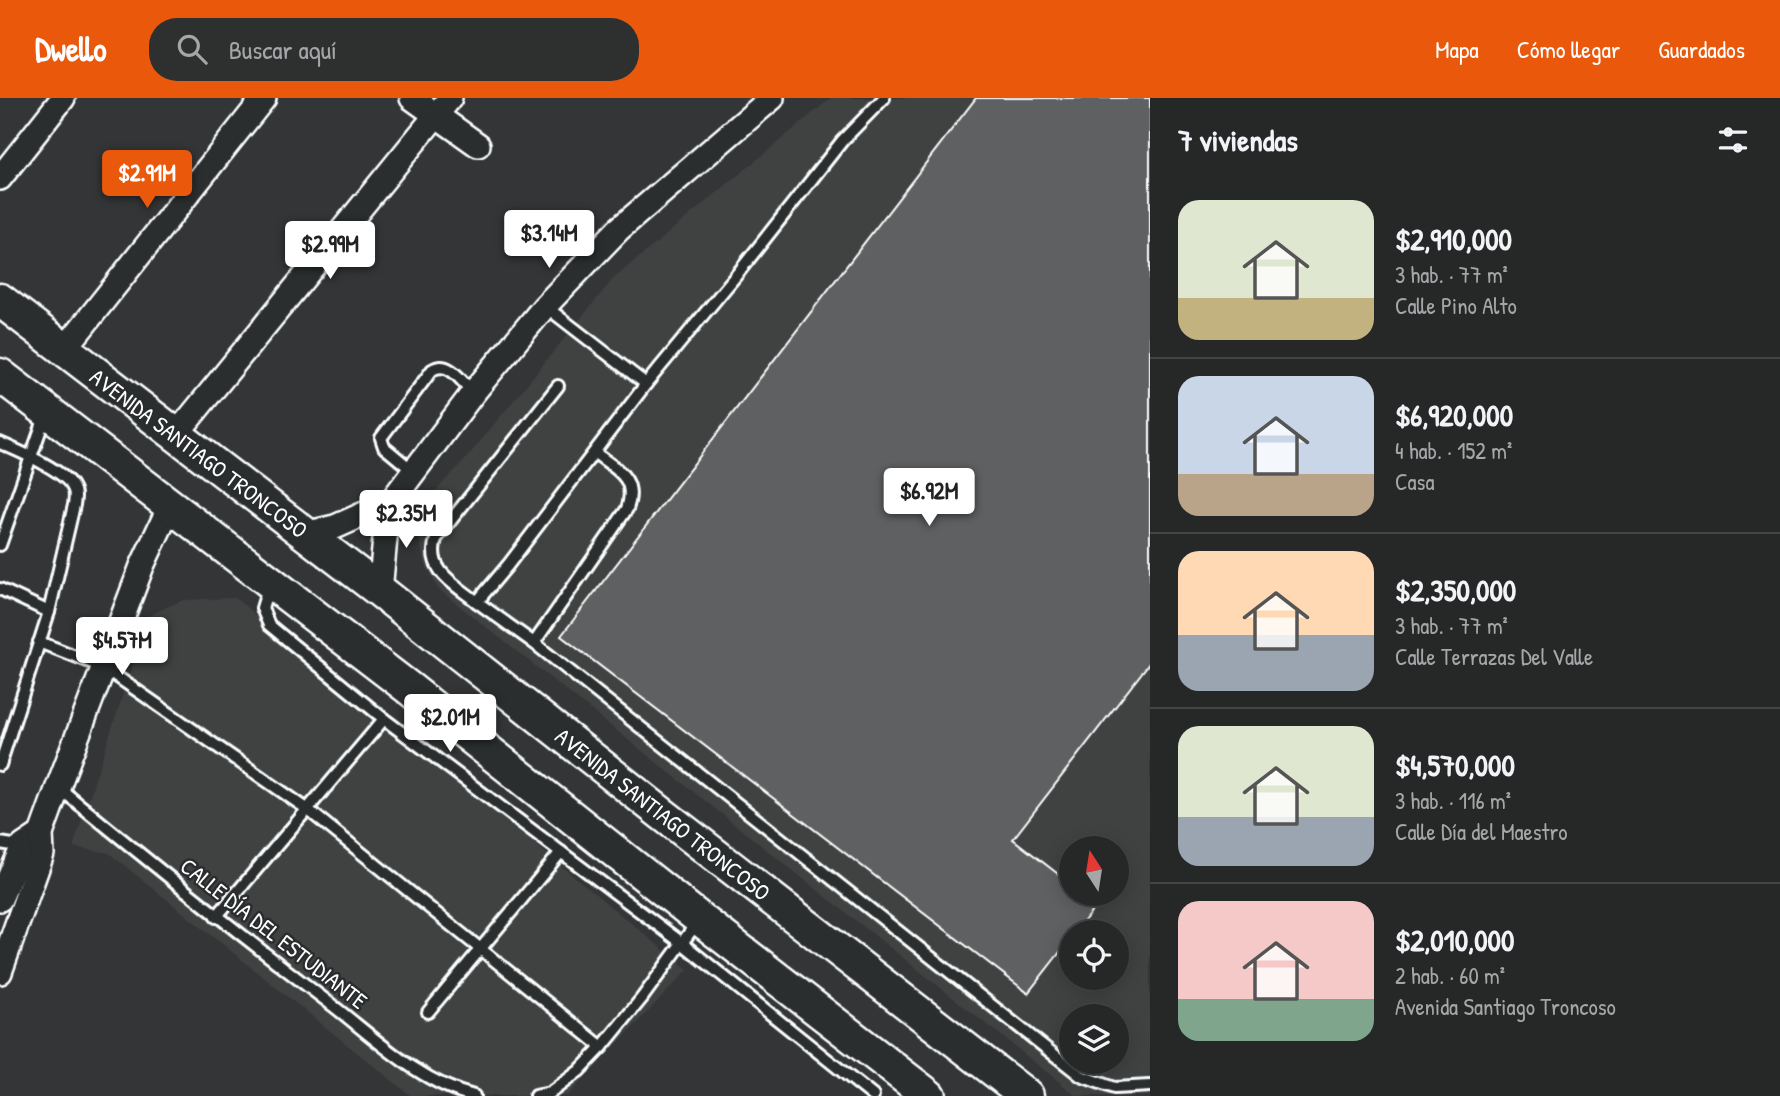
<!DOCTYPE html>
<html lang="es">
<head>
<meta charset="utf-8">
<style>
  :root { --surface:#262828; --page:#2e3030; --text:#f1f3f6; --muted:#a4a6a8; --line:#424445; --accent:#ea580c }
  body { margin:0; font-family:"Patrick Hand",sans-serif; background:var(--page); color:var(--text); height:100vh; display:flex; flex-direction:column; font-size:26px; white-space:nowrap }
  * { box-sizing:border-box; margin:0 }
  p { font-size:23px; color:var(--muted) }
  .icon { flex:none; width:38px; height:38px; fill:none; stroke:currentColor; stroke-width:2; stroke-linecap:round; stroke-linejoin:round }
  .map { position:relative; flex:1; overflow:hidden }
  .panel { display:flex; flex-direction:column; background:var(--surface); width:630px }
  .panel>* { flex:none }
  .needle { width:46px; rotate:348deg }
  .fabs { position:absolute; left:1059px; top:738px; display:grid; gap:14px }
  .fabs a { display:grid; place-items:center; width:70px; height:70px; border-radius:50%; background:var(--surface); box-shadow:0 4px 18px #0003,0 0 0 2px var(--line); font-size:35px }
  .price { position:absolute; translate:-50% -60px; padding:0 16px; border-radius:7px; background:#fff; color:#222; font-size:23px; line-height:46px; filter:drop-shadow(0 2px 4px #0008) }
  .price::after { content:''; position:absolute; left:50%; top:42px; width:21px; height:16px; margin-left:-10px; background:inherit; clip-path:polygon(0 0,100% 0,50% 100%) }
  .price.on { background:var(--accent); color:#fff }
  ul { padding:0; list-style:none }
  li { display:flex; align-items:center; gap:21px; height:175px; padding:0 28px }
  li+li { border-top:2px solid var(--line) }
  li span { display:grid; place-items:center; flex:none; width:196px; height:140px; border-radius:21px; color:#555 }
  li>.icon { margin-inline-start:auto }
  span .icon { width:84px; height:84px; fill:#fffc; stroke-width:1 }
  li b { font-size:30px }
  h2 { display:flex; justify-content:space-between; align-items:center; height:84px; padding:0 28px; font-size:30px }
  header { display:flex; align-items:center; gap:42px; box-sizing:border-box; height:98px; padding:0 35px; background:var(--accent); color:#fff }
  header strong { font-size:33px }
  nav { display:flex; gap:38px; margin-inline-start:auto; font-size:24px }
  .search { width:490px; height:63px; background:var(--page); display:flex; align-items:center; gap:18px; box-sizing:border-box; padding:0 24px; border-radius:28px; color:var(--muted); font-size:26px }
  main { display:flex; flex:1; min-height:0 }
  .map>svg:first-child { display:block }
  .built { fill:#404243; fill-rule:evenodd }
  .building { fill:#5f6162; stroke:#fff; stroke-width:2 }
  .lines { fill:none; stroke-linecap:round; stroke-linejoin:round }
  .service-casing { stroke:#fff; stroke-width:16 }
  .minor-casing { stroke:#fff; stroke-width:28 }
  .secondary-casing { stroke:#fff; stroke-width:37 }
  .service { stroke:#2a2d2e; stroke-width:10 }
  .minor { stroke:#2a2d2e; stroke-width:23 }
  .secondary { stroke:#2a2d2e; stroke-width:32 }
  .labels { text-anchor:middle; dominant-baseline:central; stroke-width:5; stroke-linejoin:round; paint-order:stroke }
  .street-label { font-size:23px; fill:#fff; stroke:#2a2d2e }
</style>
</head>
<body>
<header>
<strong>Dwello</strong>
<div class="search"><svg class="icon" aria-label="search" viewBox="0 0 24 24"><circle cx="10" cy="10" r="6"/><path d="M15 15l6 6"/></svg>Buscar aquí</div>
<nav><a>Mapa</a><a>Cómo llegar</a><a>Guardados</a></nav>
</header>
<main>
<div class="map">
<svg width="1150" height="998" viewBox="0 0 1150 998">
  <rect width="100%" height="100%" fill="#333536"/>
  <filter id="ink" filterUnits="userSpaceOnUse"><feTurbulence type="fractalNoise" baseFrequency=".0143" numOctaves="2"/><feDisplacementMap in="SourceGraphic" scale="14" xChannelSelector="R" yChannelSelector="G"/><feConvolveMatrix kernelMatrix="1 2 1 2 8 2 1 2 1" color-interpolation-filters="sRGB"/></filter>
  <g filter="url(#ink)">
    <!-- built -->
    <g class="built">
      <path d="M831,0H1150V998H1077L438,491L424,463L419,439L426,403L464,363L613,181ZM1071,751H1116V796H1071ZM1071,835H1116V880H1071ZM1071,919H1116V964H1071Z"/>
      <path d="M235,500L688,872L567,998H411L109,755L73,749L149,517L183,502Z"/>
    </g>
    <!-- building -->
    <path class="building" d="M976,0H1150V564L1013,741L1071,786V796H1085L1097,806L1075,835H1071V840L1028,895L561,538Z"/>
    <g class="lines">
      <!-- service casing -->
      <g class="service-casing">
        <g id="service">
          <path d="M884,0L842,43L738,175L646,286L508,467L477,504L534,545L1081,978L1114,990L1150,988"/>
          <path d="M545,208L646,286"/>
          <path d="M0,345C18,353 65,372 73,390C76,395 75,401 74,407L49,514L0,667"/>
          <path d="M413,373L384,349L381,340L432,272C449,261 462,284 473,295"/>
          <path d="M0,447L46,316"/>
          <path d="M269,487L262,510L269,527L384,621L682,845L873,998"/>
          <path d="M0,491L49,514"/>
          <path d="M477,504C455,486 426,473 436,441L558,288"/>
          <path d="M39,544L103,569L307,711L602,949"/>
          <path d="M534,545L627,411C638,380 616,371 595,355"/>
          <path d="M58,689C148,763 239,836 332,907C375,940 420,985 474,998"/>
          <path d="M0,745L25,749"/>
          <path d="M216,819L384,621"/>
          <path d="M428,914L561,754"/>
          <path d="M535,998L550,995L579,973L602,949L642,900L698,823"/>
        </g>
      </g>
      <!-- minor casing -->
      <g class="minor-casing">
        <g id="minor">
          <path d="M412,0L478,47"/>
          <path d="M0,80L63,0"/>
          <path d="M64,252L264,0"/>
          <path d="M175,338L450,0"/>
          <path d="M305,436L335,429L391,404"/>
          <path d="M380,493L386,430L391,404L473,295L545,208L619,131L772,0"/>
          <path d="M0,801L23,748L41,736"/>
          <path d="M0,874L42,756L41,736L58,689L142,468L170,408"/>
        </g>
      </g>
      <!-- secondary casing -->
      <g class="secondary-casing">
        <g id="secondary">
          <path d="M0,202L380,493L661,715L1027,998"/>
          <path d="M0,277L410,591L700,821L929,998"/>
        </g>
      </g>
      <!-- service -->
      <use href="#service" class="service"/>
      <!-- minor -->
      <use href="#minor" class="minor"/>
      <!-- secondary -->
      <use href="#secondary" class="secondary"/>
    </g>
  </g>
  <g class="labels">
    <!-- street labels -->
    <g class="street-label">
      <text transform="translate(199 355) rotate(37)">AVENIDA SANTIAGO TRONCOSO</text>
      <text transform="translate(663 716) rotate(38)">AVENIDA SANTIAGO TRONCOSO</text>
      <text transform="translate(274 835) rotate(38)">CALLE DÍA DEL ESTUDIANTE</text>
    </g>
  </g>
</svg>
<div class="fabs">
<a><svg class="needle" viewBox="-14 -14 28 28"><path d="M0-13l5 13h-10z" fill="#e53935"/><path d="M0 13l5-13h-10z" fill="#a4a6a8"/></svg></a>
<a><svg class="icon" aria-label="locate" viewBox="0 0 24 24"><circle cx="12" cy="12" r="6"/><path d="M12 2v4M12 18v4M2 12h4M18 12h4"/></svg></a>
<a><svg class="icon" aria-label="layers" viewBox="0 0 24 24"><path d="M12 4l9 5-9 5-9-5zM3 14l9 5 9-5"/></svg></a>
</div>
<b class="price on" style="left:147px;top:112px">$2.91M</b>
<b class="price" style="left:549px;top:172px">$3.14M</b>
<b class="price" style="left:330px;top:183px">$2.99M</b>
<b class="price" style="left:929px;top:430px">$6.92M</b>
<b class="price" style="left:406px;top:452px">$2.35M</b>
<b class="price" style="left:122px;top:579px">$4.57M</b>
<b class="price" style="left:450px;top:656px">$2.01M</b>
</div>
<section class="panel">
<h2>7 viviendas<svg class="icon" aria-label="filters" viewBox="0 0 24 24"><path d="M4 7h16M4 17h16"/><circle cx="9" cy="7" r="2"/><circle cx="15" cy="17" r="2"/></svg></h2>
<ul>
<li><span style="background:linear-gradient(#dfe7d0 70%,#c2b280 0)"><svg class="icon" aria-label="home" viewBox="0 0 24 24"><path d="M3 11l9-7 9 7M6 9v11h12V9"/></svg></span><div><b>$2,910,000</b><p>3 hab. · 77 m²</p><p>Calle Pino Alto</p></div></li>
<li><span style="background:linear-gradient(#c9d6e8 70%,#b9a48a 0)"><svg class="icon" aria-label="home" viewBox="0 0 24 24"><path d="M3 11l9-7 9 7M6 9v11h12V9"/></svg></span><div><b>$6,920,000</b><p>4 hab. · 152 m²</p><p>Casa</p></div></li>
<li><span style="background:linear-gradient(#ffd9b3 60%,#9aa5b1 0)"><svg class="icon" aria-label="home" viewBox="0 0 24 24"><path d="M3 11l9-7 9 7M6 9v11h12V9"/></svg></span><div><b>$2,350,000</b><p>3 hab. · 77 m²</p><p>Calle Terrazas Del Valle</p></div></li>
<li><span style="background:linear-gradient(#dfe7d0 65%,#9aa5b1 0)"><svg class="icon" aria-label="home" viewBox="0 0 24 24"><path d="M3 11l9-7 9 7M6 9v11h12V9"/></svg></span><div><b>$4,570,000</b><p>3 hab. · 116 m²</p><p>Calle Día del Maestro</p></div></li>
<li><span style="background:linear-gradient(#f6c9c9 70%,#7fa58c 0)"><svg class="icon" aria-label="home" viewBox="0 0 24 24"><path d="M3 11l9-7 9 7M6 9v11h12V9"/></svg></span><div><b>$2,010,000</b><p>2 hab. · 60 m²</p><p>Avenida Santiago Troncoso</p></div></li>
</ul>
</section>
</main>
</body>
</html>
